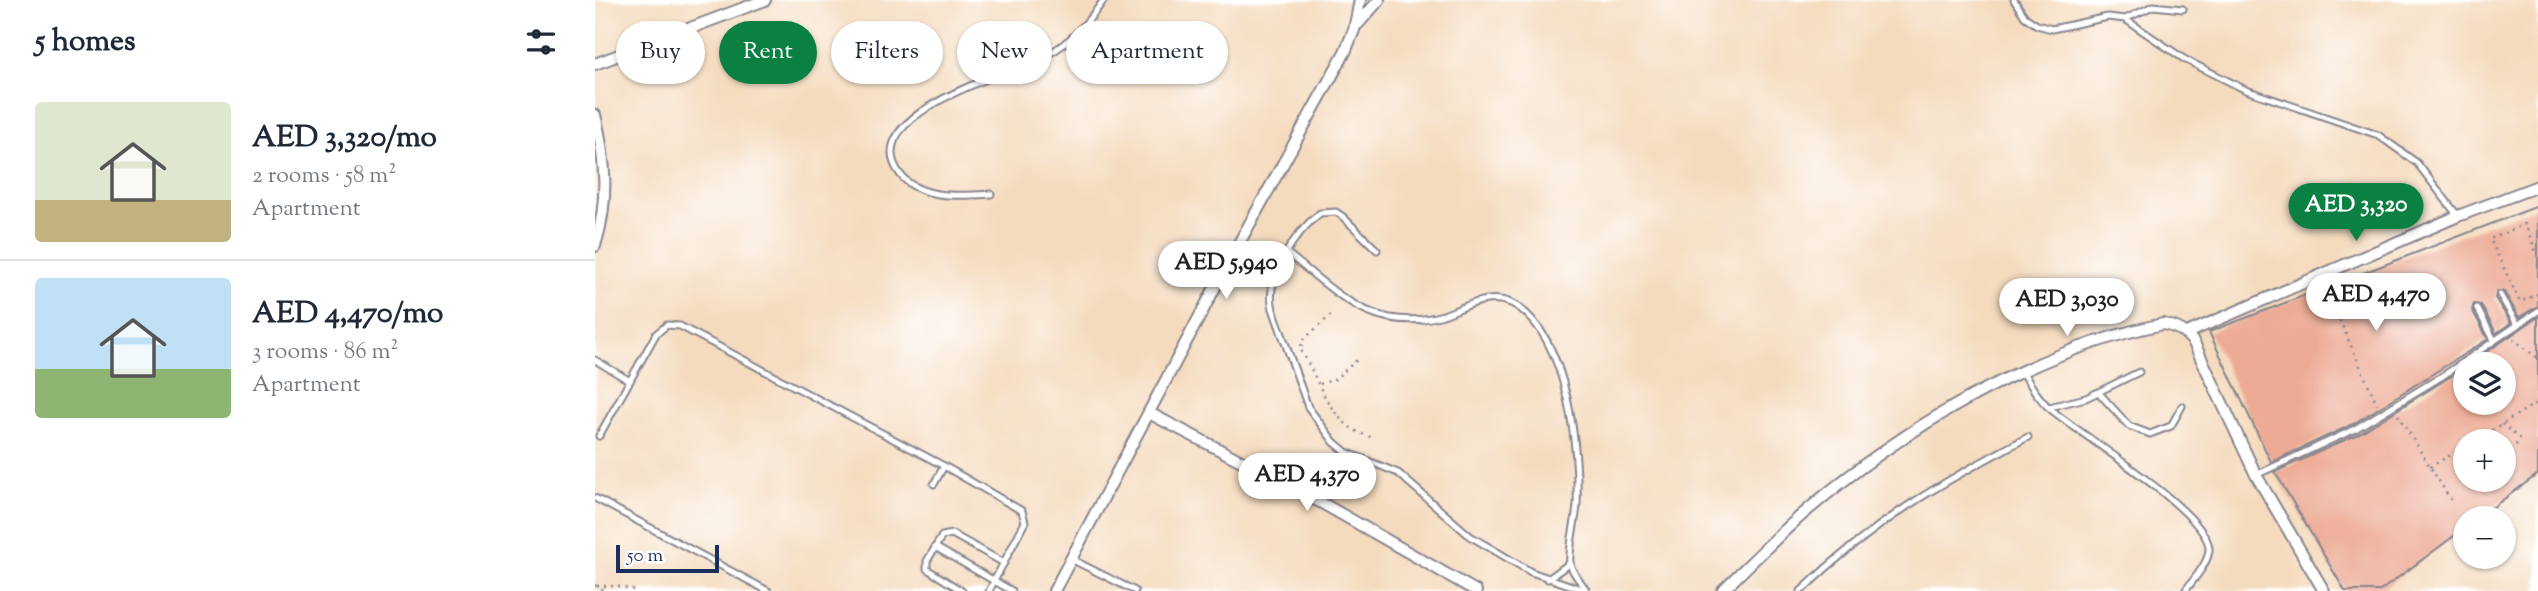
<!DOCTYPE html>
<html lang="en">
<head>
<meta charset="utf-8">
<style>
  :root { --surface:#fff; --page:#f2f2f3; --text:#1f2937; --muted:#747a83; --line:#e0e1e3; --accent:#0b8043 }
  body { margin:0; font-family:"Sorts Mill Goudy",serif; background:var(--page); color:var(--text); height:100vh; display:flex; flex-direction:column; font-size:26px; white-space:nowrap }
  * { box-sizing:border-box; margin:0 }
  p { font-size:23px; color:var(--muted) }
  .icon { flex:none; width:38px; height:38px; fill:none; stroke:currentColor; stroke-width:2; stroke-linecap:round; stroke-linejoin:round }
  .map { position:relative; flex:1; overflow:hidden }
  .details { display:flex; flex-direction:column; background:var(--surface); width:595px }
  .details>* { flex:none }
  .guide { position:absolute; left:21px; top:21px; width:665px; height:63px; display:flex; gap:14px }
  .controls { position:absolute; left:1858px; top:352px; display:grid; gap:14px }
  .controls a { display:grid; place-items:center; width:63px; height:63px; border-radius:50%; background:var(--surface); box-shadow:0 2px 5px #0004; font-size:35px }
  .scale { position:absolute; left:21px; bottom:18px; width:103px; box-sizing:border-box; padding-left:7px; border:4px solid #1b2f5e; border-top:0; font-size:19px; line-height:24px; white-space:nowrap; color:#1b2f5e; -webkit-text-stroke:5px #fff; paint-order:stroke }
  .price { position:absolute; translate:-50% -60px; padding:0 16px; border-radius:24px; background:#fff; color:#222; font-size:23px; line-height:46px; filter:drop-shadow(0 2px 4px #0008) }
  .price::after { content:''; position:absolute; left:50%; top:42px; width:21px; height:16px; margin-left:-10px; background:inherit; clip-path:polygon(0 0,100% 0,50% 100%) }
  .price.on { background:var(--accent); color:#fff }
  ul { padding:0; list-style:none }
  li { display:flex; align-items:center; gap:21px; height:175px; padding:0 35px }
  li+li { border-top:2px solid var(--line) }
  li span { display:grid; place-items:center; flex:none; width:196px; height:140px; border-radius:7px; color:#555 }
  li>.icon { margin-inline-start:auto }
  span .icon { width:84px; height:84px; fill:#fffc; stroke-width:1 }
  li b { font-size:30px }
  h2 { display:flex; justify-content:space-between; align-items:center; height:84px; padding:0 35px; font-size:30px }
  .tag { padding:0 24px; border-radius:32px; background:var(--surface); box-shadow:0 2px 5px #0004; font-size:24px; line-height:63px }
  .tag.on { background:var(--accent); color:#fff }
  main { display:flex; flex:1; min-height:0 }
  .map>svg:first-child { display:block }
  .building { fill:#edaa94; fill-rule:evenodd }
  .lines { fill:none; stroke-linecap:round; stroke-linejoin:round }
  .lane-casing { stroke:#88858e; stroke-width:9 }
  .street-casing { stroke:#88858e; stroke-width:14 }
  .path { stroke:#88858e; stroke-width:2.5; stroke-dasharray:2 5; stroke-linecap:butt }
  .lane { stroke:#fff; stroke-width:5 }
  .street { stroke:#fff; stroke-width:10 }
</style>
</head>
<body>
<main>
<section class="details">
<h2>5 homes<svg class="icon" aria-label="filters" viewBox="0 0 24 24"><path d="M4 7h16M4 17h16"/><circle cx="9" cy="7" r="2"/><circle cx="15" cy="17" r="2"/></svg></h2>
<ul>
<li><span style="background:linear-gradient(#dfe7d0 70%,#c2b280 0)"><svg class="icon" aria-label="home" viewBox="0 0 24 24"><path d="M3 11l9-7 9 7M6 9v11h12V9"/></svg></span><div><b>AED 3,320/mo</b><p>2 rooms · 58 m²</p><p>Apartment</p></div></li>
<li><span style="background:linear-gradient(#bfe0f5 65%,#8fb573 0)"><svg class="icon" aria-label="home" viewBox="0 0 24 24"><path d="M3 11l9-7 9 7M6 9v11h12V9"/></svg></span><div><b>AED 4,470/mo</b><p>3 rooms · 86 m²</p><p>Apartment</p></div></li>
</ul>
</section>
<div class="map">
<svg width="1943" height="591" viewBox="0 0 1943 591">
  <rect width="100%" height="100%" fill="#fff"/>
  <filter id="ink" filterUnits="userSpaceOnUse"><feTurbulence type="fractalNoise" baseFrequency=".0143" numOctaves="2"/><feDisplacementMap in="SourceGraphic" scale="14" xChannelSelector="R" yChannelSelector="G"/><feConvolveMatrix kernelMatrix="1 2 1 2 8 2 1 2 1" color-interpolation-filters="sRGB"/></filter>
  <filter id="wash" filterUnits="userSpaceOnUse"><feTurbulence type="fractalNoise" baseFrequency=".00686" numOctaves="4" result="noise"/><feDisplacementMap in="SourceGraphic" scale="28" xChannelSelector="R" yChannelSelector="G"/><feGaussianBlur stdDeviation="1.57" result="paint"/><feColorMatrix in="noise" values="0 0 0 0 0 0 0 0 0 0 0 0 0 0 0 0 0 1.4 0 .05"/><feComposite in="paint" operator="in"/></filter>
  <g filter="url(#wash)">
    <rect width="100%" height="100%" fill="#f5dbbe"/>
    <g id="blocks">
      <!-- building -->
      <g class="building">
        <path d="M1943,206V306L1924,317L1909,292L1902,291L1900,298L1916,323L1901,333L1886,305L1879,304L1877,310L1893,339L1758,424L1676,462L1614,332Z"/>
        <path d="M1943,317V474L1883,518H1871V527L1785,591H1750L1680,472L1763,434L1871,367V402H1909V364H1874ZM1871,441H1909V480H1871Z"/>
      </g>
    </g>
  </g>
  <g filter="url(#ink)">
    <use href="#blocks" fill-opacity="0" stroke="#88858e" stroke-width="2"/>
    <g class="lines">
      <!-- lane casing -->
      <g class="lane-casing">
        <g id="lane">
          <path d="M1419,0L1430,17L1442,25L1457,29L1513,17L1530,19L1589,59L1651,90L1783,135L1822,163L1863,216"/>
          <path d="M1530,19L1558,6L1588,9"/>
          <path d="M396,194C367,196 324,200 305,174C260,114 416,73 452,55C476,42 493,22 509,0"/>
          <path d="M782,250L747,216L741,212L725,213C700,233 669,277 678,309L713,407L739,442L751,452L803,473L875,536L936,572L992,591"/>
          <path d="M693,254C723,277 755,311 795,318C812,321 831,320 848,315C873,306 898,290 923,307C973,341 984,450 982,505C981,521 973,550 975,564C977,573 987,583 992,591"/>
          <path d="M633,263L677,284"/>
          <path d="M1905,295L1922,324"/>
          <path d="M1882,308L1899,340"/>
          <path d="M0,360L35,381"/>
          <path d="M1428,372C1435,385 1443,397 1453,407C1482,433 1617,515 1614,550C1613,564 1598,580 1590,591"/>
          <path d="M1504,393L1534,426L1555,434L1576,426L1587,406"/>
          <path d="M1454,407L1491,398L1544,372"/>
          <path d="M4,436L61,334L72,325L85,326L349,466L427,511L430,522L394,591"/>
          <path d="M1661,475L1760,429L1849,375L1943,311"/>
          <path d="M339,484L349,466"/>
          <path d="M0,498L173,591"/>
          <path d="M340,547L417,591"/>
          <path d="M476,559L540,591"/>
          <path d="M953,579L975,563"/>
          <path d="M367,591L332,569V561L347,536L357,534L409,563"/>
          <path d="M1206,591C1278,522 1345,483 1433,437"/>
        </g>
      </g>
      <!-- street casing -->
      <g class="street-casing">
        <g id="street">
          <path d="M763,24L784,0"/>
          <path d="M0,64L170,0"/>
          <path d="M0,115C11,161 14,201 0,246"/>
          <path d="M1592,333L1863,216L1943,186"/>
          <path d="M554,413L725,502L881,591"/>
          <path d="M459,591L633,263L750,52L759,30L765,0"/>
          <path d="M1127,591C1154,565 1180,538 1208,514C1307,428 1439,350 1568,324C1583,327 1590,331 1599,343L1661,475L1729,591"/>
        </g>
      </g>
      <!-- path -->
      <g class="path">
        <path d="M1943,257L1930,224L1895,239L1925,302L1943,294"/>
        <path d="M1736,301L1782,404"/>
        <path d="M736,315L707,341L706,350C727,386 735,427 779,438"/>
        <path d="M1918,339L1943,358"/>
        <path d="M725,384L740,379L764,358"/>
        <path d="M1803,415L1857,502"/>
        <path d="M1907,424L1924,438L1919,450"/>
        <path d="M1879,441L1943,402"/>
        <path d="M1835,467L1871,446"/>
        <path d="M0,585L9,591"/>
        <path d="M2,586H21L43,591"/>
      </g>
      <!-- lane -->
      <use href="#lane" class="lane"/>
      <!-- street -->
      <use href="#street" class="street"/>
    </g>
  </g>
</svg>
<div class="controls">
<a><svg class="icon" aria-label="layers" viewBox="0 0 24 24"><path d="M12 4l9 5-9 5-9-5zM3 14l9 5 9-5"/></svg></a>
<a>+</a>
<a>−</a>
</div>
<div class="scale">50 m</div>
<b class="price on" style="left:1761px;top:243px">AED 3,320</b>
<b class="price" style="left:631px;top:301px">AED 5,940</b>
<b class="price" style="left:1781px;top:333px">AED 4,470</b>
<b class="price" style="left:1472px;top:338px">AED 3,030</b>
<b class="price" style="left:712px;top:513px">AED 4,370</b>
<div class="guide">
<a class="tag">Buy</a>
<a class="tag on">Rent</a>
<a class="tag">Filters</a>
<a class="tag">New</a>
<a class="tag">Apartment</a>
</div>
</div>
</main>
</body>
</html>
